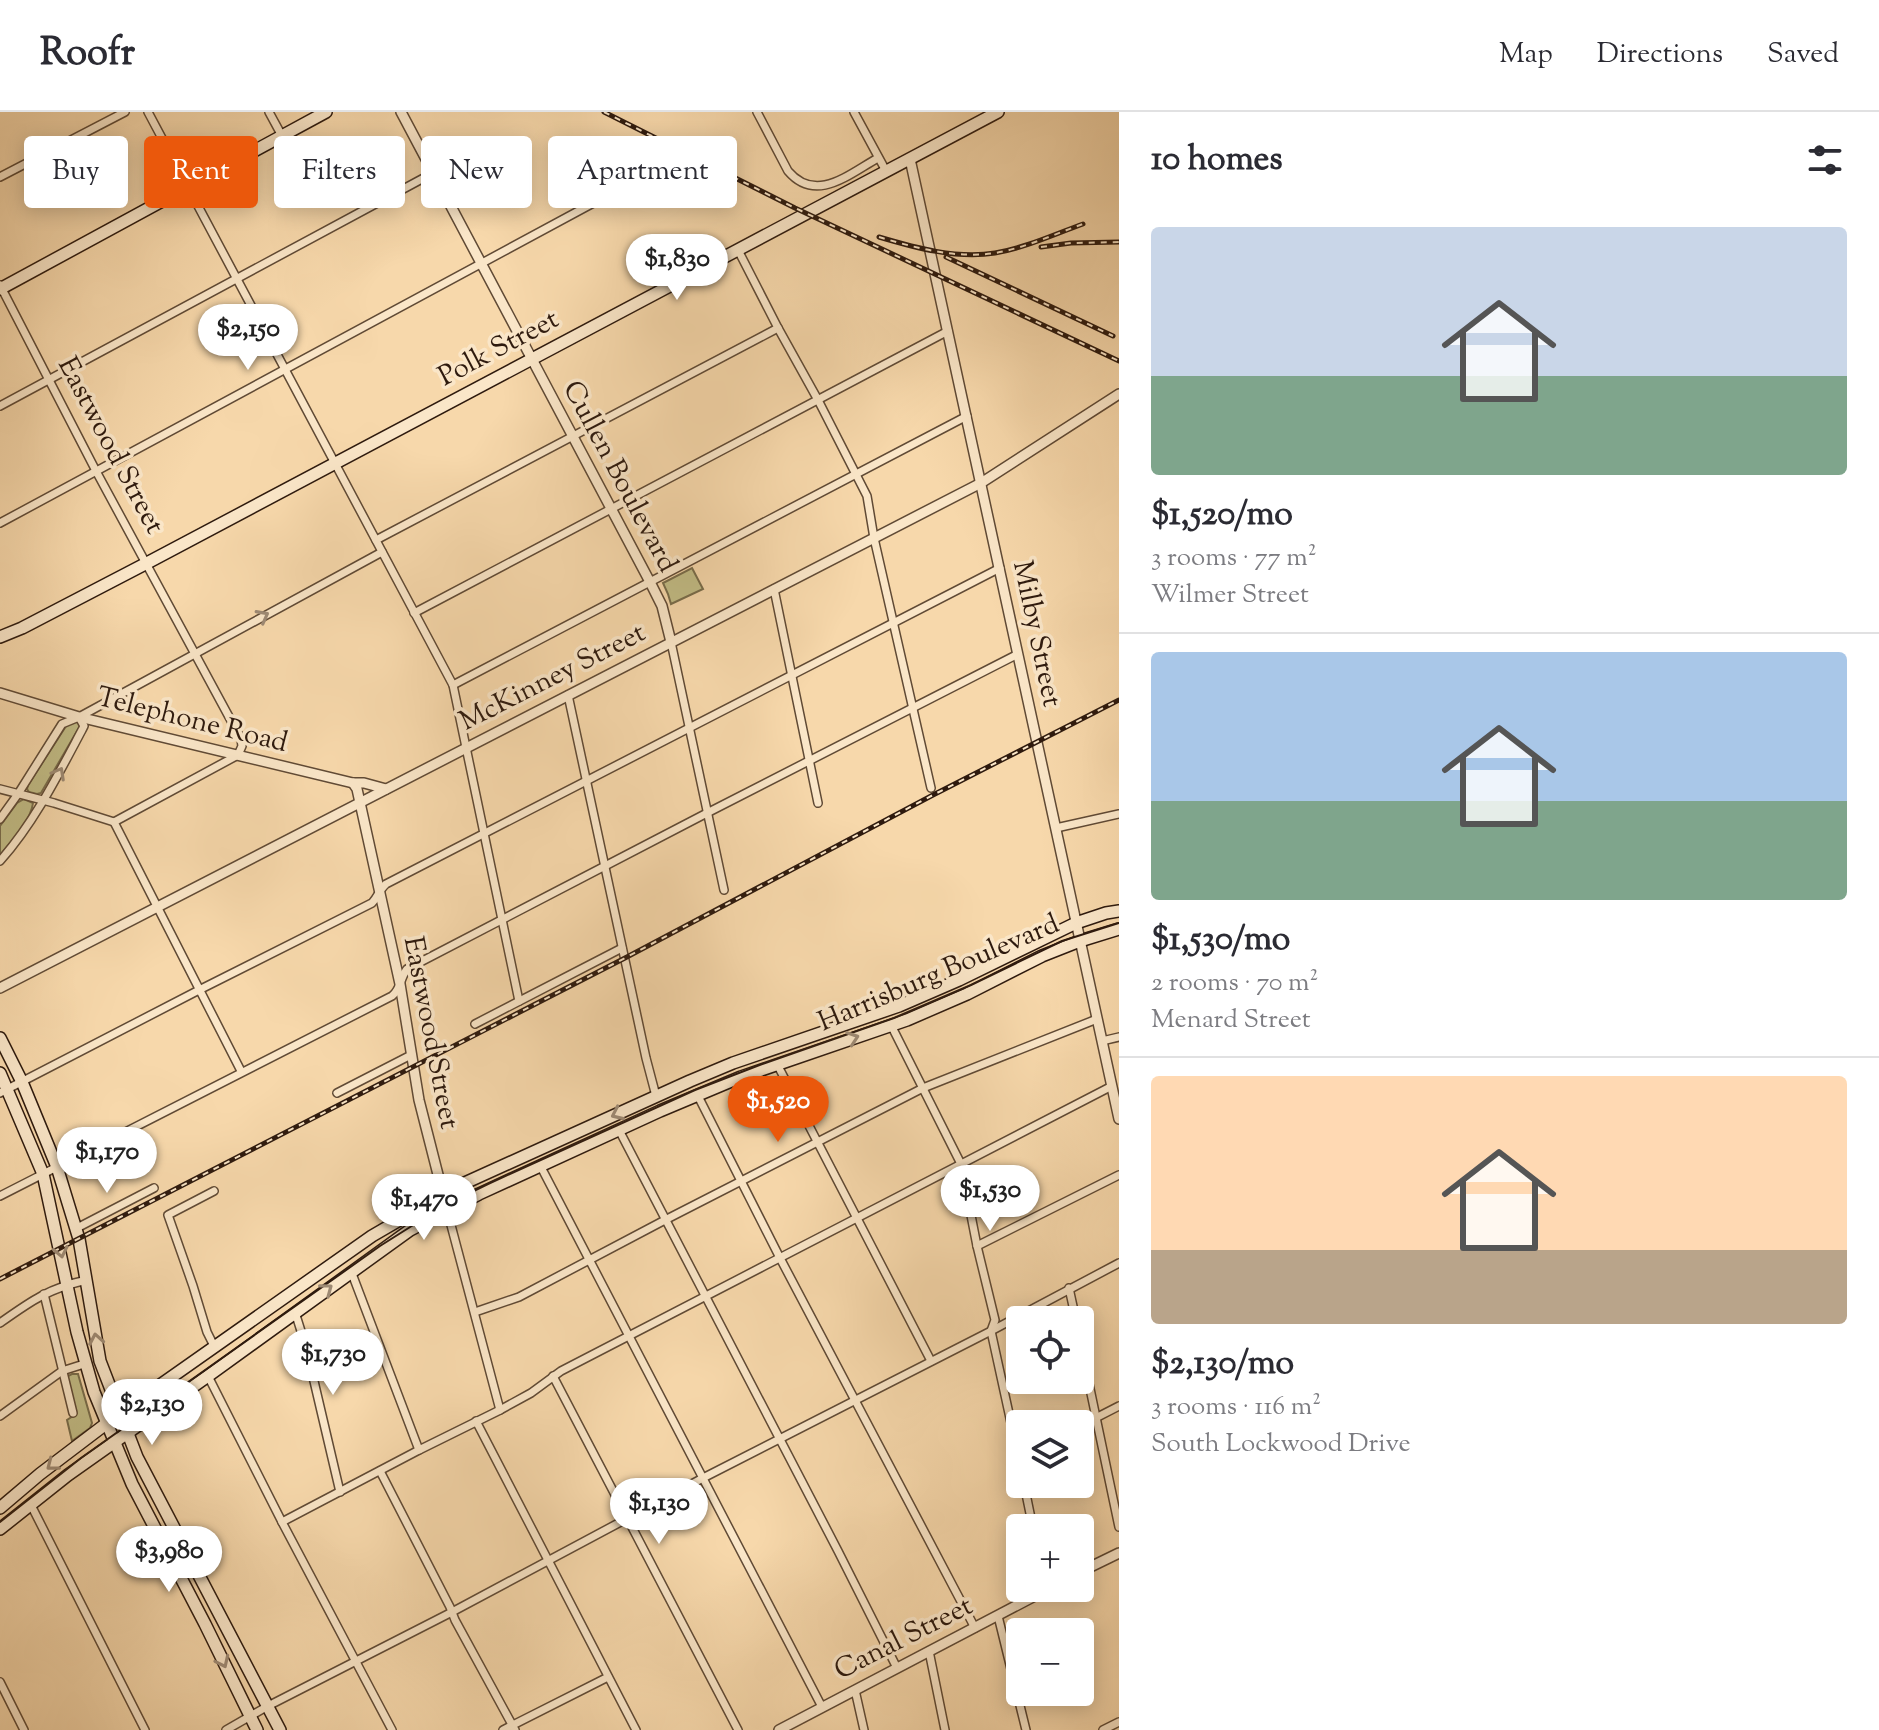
<!DOCTYPE html>
<html lang="en">
<head>
<meta charset="utf-8">
<style>
  :root { --surface:#fff; --page:#f2f2f3; --text:#2b2b33; --muted:#7c7c81; --line:#e1e1e2; --accent:#ea580c }
  body { margin:0; font-family:"Sorts Mill Goudy",serif; background:var(--page); color:var(--text); height:100vh; display:flex; flex-direction:column; font-size:30px; white-space:nowrap }
  * { box-sizing:border-box; margin:0 }
  p { font-size:26px; color:var(--muted) }
  .icon { flex:none; width:44px; height:44px; fill:none; stroke:currentColor; stroke-width:2; stroke-linecap:round; stroke-linejoin:round }
  .map { position:relative; flex:1; overflow:hidden }
  .side { display:flex; flex-direction:column; background:var(--surface); width:760px }
  .side>* { flex:none }
  .top-card { position:absolute; left:24px; top:24px; width:760px; height:72px; display:flex; gap:16px }
  .fabs { position:absolute; left:1006px; top:1194px; display:grid; gap:16px }
  .fabs a { display:grid; place-items:center; width:88px; height:88px; border-radius:8px; background:var(--surface); box-shadow:0 4px 20px #0003; font-size:40px }
  .price { position:absolute; translate:-50% -68px; padding:0 18px; border-radius:28px; background:#fff; color:#222; font-size:26px; line-height:52px; filter:drop-shadow(0 2px 4px #0008) }
  .price::after { content:''; position:absolute; left:50%; top:48px; width:24px; height:18px; margin-left:-12px; background:inherit; clip-path:polygon(0 0,100% 0,50% 100%) }
  .price.current { background:var(--accent); color:#fff }
  ul { padding:0; list-style:none }
  li { display:grid; align-content:center; gap:16px; height:424px; padding:0 32px }
  li+li { border-top:2px solid var(--line) }
  li span { display:grid; place-items:center; height:248px; border-radius:8px; color:#555 }
  li>.icon { margin-inline-start:auto }
  span .icon { width:144px; height:144px; fill:#fffc; stroke-width:1 }
  li b { font-size:34px }
  h2 { display:flex; justify-content:space-between; align-items:center; height:96px; padding:0 32px; font-size:34px }
  .chip { padding:0 28px; border-radius:8px; background:var(--surface); box-shadow:0 4px 20px #0003; font-size:28px; line-height:72px }
  .chip.current { background:var(--accent); color:#fff }
  header { display:flex; align-items:center; gap:48px; box-sizing:border-box; height:112px; padding:0 40px; background:var(--surface); border-bottom:2px solid var(--line) }
  header strong { font-size:38px }
  nav { display:flex; gap:44px; margin-inline-start:auto; font-size:28px }
  main { display:flex; flex:1; min-height:0 }
  .map>svg:first-child { display:block }
  .green { fill:#c2bd86; stroke:#786c4a; stroke-width:2 }
  .lines { fill:none; stroke-linecap:round; stroke-linejoin:round }
  .minor-casing { stroke:#604a35; stroke-width:10 }
  .tertiary-casing { stroke:#604a35; stroke-width:12 }
  .secondary-casing { stroke:#2e1a0e; stroke-width:14 }
  .minor { stroke:#fae6c8; stroke-width:7 }
  .tertiary { stroke:#fae6c8; stroke-width:9 }
  .secondary { stroke:#fae6c8; stroke-width:11 }
  .tram { stroke:#2e1a0e; stroke-width:2 }
  .rail-casing { stroke:#2e1a0e; stroke-width:5 }
  .rail { stroke:#fae6c8; stroke-width:2; stroke-dasharray:6; stroke-linecap:butt }
  .oneway { stroke:#9e8a74 }
  .labels { text-anchor:middle; dominant-baseline:central; stroke-width:7; stroke-linejoin:round; paint-order:stroke }
  .street-label { font-size:28px; fill:#2e1a0e; stroke:#fae6c8 }
</style>
</head>
<body>
<header>
<strong>Roofr</strong>
<nav><a>Map</a><a>Directions</a><a>Saved</a></nav>
</header>
<main>
<div class="map">
<svg width="1119" height="1618" viewBox="0 0 1119 1618">
  <rect width="100%" height="100%" fill="#f7d8ab"/>
  <filter id="stains"><feTurbulence type="fractalNoise" baseFrequency=".0025" numOctaves="4"/><feColorMatrix values="0 0 0 0 .2 0 0 0 0 .09 0 0 0 0 .02 0 0 0 .5 -.17"/></filter>
  <radialGradient id="worn" r=".72"><stop offset=".6" stop-color="#630" stop-opacity="0"/><stop offset="1" stop-color="#630" stop-opacity=".3"/></radialGradient>
  <!-- green -->
  <g class="green">
    <path d="M692,456L703,477L671,492L668,482L663,471Z"/>
    <path d="M80,609V614L41,681L37,682L29,680L27,677L28,673L68,611Z"/>
    <path d="M24,687L33,691C31,708 12,729 0,743V714L17,691Z"/>
    <path d="M72,1262H78L92,1311L90,1316L72,1329L67,1308L73,1304L66,1265Z"/>
  </g>
  <g class="lines">
    <!-- minor casing -->
    <g class="minor-casing">
      <g id="minor">
        <path d="M148,0L453,573L519,889"/>
        <path d="M269,0L282,24"/>
        <path d="M757,0L788,59C816,92 849,62 878,46"/>
        <path d="M854,0L886,59"/>
        <path d="M0,65L125,0"/>
        <path d="M738,138L778,216L818,288L867,384L874,426L931,676"/>
        <path d="M0,173L96,359L241,627L242,634L238,643L114,710L54,691L0,677"/>
        <path d="M0,294L433,61"/>
        <path d="M0,411L662,54"/>
        <path d="M376,428L778,216"/>
        <path d="M774,477L818,691"/>
        <path d="M414,501L948,219"/>
        <path d="M671,530L724,778"/>
        <path d="M453,573L967,304"/>
        <path d="M568,583L646,946L656,984"/>
        <path d="M0,707L18,682L62,612L79,605L382,440"/>
        <path d="M114,710L241,959"/>
        <path d="M1056,716L1119,702"/>
        <path d="M0,749C34,711 58,663 82,618L84,614L79,605"/>
        <path d="M475,912L622,836"/>
        <path d="M891,913L961,1052L977,1134L995,1208L991,1219L1020,1352"/>
        <path d="M1102,929L1119,925"/>
        <path d="M777,952L931,1249"/>
        <path d="M0,981L201,877L372,791C378,785 379,778 386,772L1000,456"/>
        <path d="M337,981L411,943"/>
        <path d="M698,984L780,1146L975,1516"/>
        <path d="M619,1018L838,1439L897,1556"/>
        <path d="M541,1055L822,1595"/>
        <path d="M214,1079L168,1103L193,1174L207,1220L215,1236"/>
        <path d="M0,1084L392,884C401,877 400,866 407,857L707,701L1018,542"/>
        <path d="M447,1098L500,1298"/>
        <path d="M75,1117L154,1076"/>
        <path d="M977,1134L1119,1063"/>
        <path d="M351,1159L419,1338"/>
        <path d="M1069,1176L1076,1208"/>
        <path d="M44,1182L73,1301"/>
        <path d="M295,1200L306,1235L340,1380"/>
        <path d="M475,1200L519,1185L665,1108L923,976L1097,907"/>
        <path d="M0,1211C31,1189 49,1176 87,1168"/>
        <path d="M1080,1229L1119,1415"/>
        <path d="M208,1264L282,1410L392,1618"/>
        <path d="M553,1264L738,1618"/>
        <path d="M0,1304L62,1259L84,1252"/>
        <path d="M476,1309L636,1618"/>
        <path d="M1080,1314L1119,1294"/>
        <path d="M380,1359L450,1495L455,1508L515,1618"/>
        <path d="M1024,1372L1033,1416"/>
        <path d="M31,1393L145,1618"/>
        <path d="M282,1410L419,1338L500,1298L531,1281L561,1259L1112,974"/>
        <path d="M998,1504L1026,1618"/>
        <path d="M929,1539L945,1618"/>
        <path d="M0,1570L24,1618"/>
        <path d="M855,1578L864,1618"/>
        <path d="M226,1618L268,1594L452,1500L703,1366L991,1219L1119,1151"/>
        <path d="M503,1618L608,1565"/>
        <path d="M1103,1618L1119,1610"/>
      </g>
    </g>
    <!-- tertiary casing -->
    <g class="tertiary-casing">
      <g id="tertiary">
        <path d="M401,0L650,470L662,494L671,530"/>
        <path d="M910,47L1119,1007"/>
        <path d="M0,581L79,605L353,671H364L386,677"/>
        <path d="M353,671L357,677L400,872L419,988L447,1098"/>
        <path d="M0,876L981,371L1119,282"/>
        <path d="M1080,1460L1119,1441"/>
        <path d="M779,1618L1050,1476"/>
      </g>
    </g>
    <!-- secondary casing -->
    <g class="secondary-casing">
      <g id="secondary">
        <path d="M0,177L326,0"/>
        <path d="M0,525L22,516L147,451L998,0"/>
        <path d="M0,926L22,970L57,1055L79,1127L100,1249L137,1345L280,1618"/>
        <path d="M0,961L43,1062L77,1220L94,1280L132,1372L205,1512L257,1618"/>
        <path d="M0,1396L40,1362L119,1302L372,1124L456,1075L690,969L733,951L899,894L959,868L1076,811L1106,801L1119,799"/>
        <path d="M0,1417L68,1363L208,1264L410,1118L479,1082L660,999L741,965L907,908L967,882L1042,844L1080,829L1119,817"/>
      </g>
    </g>
    <!-- minor -->
    <use href="#minor" class="minor"/>
    <!-- tertiary -->
    <use href="#tertiary" class="tertiary"/>
    <!-- secondary -->
    <use href="#secondary" class="secondary"/>
    <!-- tram -->
    <path class="tram" d="M0,1410L81,1346L380,1134L445,1093L488,1072L695,978L757,954L894,906L971,873L1062,829L1119,811"/>
    <!-- rail casing -->
    <g class="rail-casing">
      <g id="rail">
        <path d="M604,0L795,96L1119,249"/>
        <path d="M879,125C916,136 956,147 995,141C1025,136 1055,122 1083,112"/>
        <path d="M1041,135L1071,131L1119,130"/>
        <path d="M946,145L1113,224"/>
        <path d="M0,1167L625,846L933,683L1119,588"/>
      </g>
    </g>
    <!-- rail -->
    <use href="#rail" class="rail"/>
  </g>
  <!-- one-way arrows -->
  <defs><path id="oneway-chevron" d="M-2-3.5L2.5 0L-2 3.5" fill="none" stroke-width="1.6" stroke-linecap="round" stroke-linejoin="round" transform="scale(2)"/></defs>
  <g class="oneway">
    <use href="#oneway-chevron" transform="translate(263 504) rotate(-28)"/>
    <use href="#oneway-chevron" transform="translate(59 661) rotate(-61)"/>
    <use href="#oneway-chevron" transform="translate(853 926) rotate(-19)"/>
    <use href="#oneway-chevron" transform="translate(617 1002) rotate(155)"/>
    <use href="#oneway-chevron" transform="translate(61 1140) rotate(78)"/>
    <use href="#oneway-chevron" transform="translate(327 1177) rotate(-37)"/>
    <use href="#oneway-chevron" transform="translate(96 1227) rotate(-100)"/>
    <use href="#oneway-chevron" transform="translate(52 1353) rotate(142)"/>
    <use href="#oneway-chevron" transform="translate(223 1550) rotate(65)"/>
  </g>
  <g class="labels">
    <!-- street labels -->
    <g class="street-label">
      <text transform="translate(499 237) rotate(-28)">Polk Street</text>
      <text transform="translate(110 334) rotate(62)">Eastwood Street</text>
      <text transform="translate(619 365) rotate(62)">Cullen Boulevard</text>
      <text transform="translate(1036 522) rotate(78)">Milby Street</text>
      <text transform="translate(553 566) rotate(-27)">McKinney Street</text>
      <text transform="translate(192 609) rotate(14)">Telephone Road</text>
      <text transform="translate(939 862) rotate(-23)">Harrisburg Boulevard</text>
      <text transform="translate(430 921) rotate(79)">Eastwood Street</text>
      <text transform="translate(904 1527) rotate(-27)">Canal Street</text>
    </g>
  </g>
  <rect width="100%" height="100%" filter="url(#stains)"/>
  <rect width="100%" height="100%" fill="url(#worn)"/>
</svg>
<div class="fabs">
<a><svg class="icon" aria-label="locate" viewBox="0 0 24 24"><circle cx="12" cy="12" r="6"/><path d="M12 2v4M12 18v4M2 12h4M18 12h4"/></svg></a>
<a><svg class="icon" aria-label="layers" viewBox="0 0 24 24"><path d="M12 4l9 5-9 5-9-5zM3 14l9 5 9-5"/></svg></a>
<a>+</a>
<a>−</a>
</div>
<b class="price" style="left:677px;top:190px">$1,830</b>
<b class="price" style="left:248px;top:260px">$2,150</b>
<b class="price current" style="left:778px;top:1032px">$1,520</b>
<b class="price" style="left:107px;top:1083px">$1,170</b>
<b class="price" style="left:990px;top:1121px">$1,530</b>
<b class="price" style="left:424px;top:1130px">$1,470</b>
<b class="price" style="left:333px;top:1285px">$1,730</b>
<b class="price" style="left:152px;top:1335px">$2,130</b>
<b class="price" style="left:659px;top:1434px">$1,130</b>
<b class="price" style="left:169px;top:1482px">$3,980</b>
<div class="top-card">
<a class="chip">Buy</a>
<a class="chip current">Rent</a>
<a class="chip">Filters</a>
<a class="chip">New</a>
<a class="chip">Apartment</a>
</div>
</div>
<section class="side">
<h2>10 homes<svg class="icon" aria-label="filters" viewBox="0 0 24 24"><path d="M4 7h16M4 17h16"/><circle cx="9" cy="7" r="2"/><circle cx="15" cy="17" r="2"/></svg></h2>
<ul>
<li><span style="background:linear-gradient(#c9d6e8 60%,#7fa58c 0)"><svg class="icon" aria-label="home" viewBox="0 0 24 24"><path d="M3 11l9-7 9 7M6 9v11h12V9"/></svg></span><div><b>$1,520/mo</b><p>3 rooms · 77 m²</p><p>Wilmer Street</p></div></li>
<li><span style="background:linear-gradient(#a9c7e8 60%,#7fa58c 0)"><svg class="icon" aria-label="home" viewBox="0 0 24 24"><path d="M3 11l9-7 9 7M6 9v11h12V9"/></svg></span><div><b>$1,530/mo</b><p>2 rooms · 70 m²</p><p>Menard Street</p></div></li>
<li><span style="background:linear-gradient(#ffd9b3 70%,#b9a48a 0)"><svg class="icon" aria-label="home" viewBox="0 0 24 24"><path d="M3 11l9-7 9 7M6 9v11h12V9"/></svg></span><div><b>$2,130/mo</b><p>3 rooms · 116 m²</p><p>South Lockwood Drive</p></div></li>
</ul>
</section>
</main>
</body>
</html>
